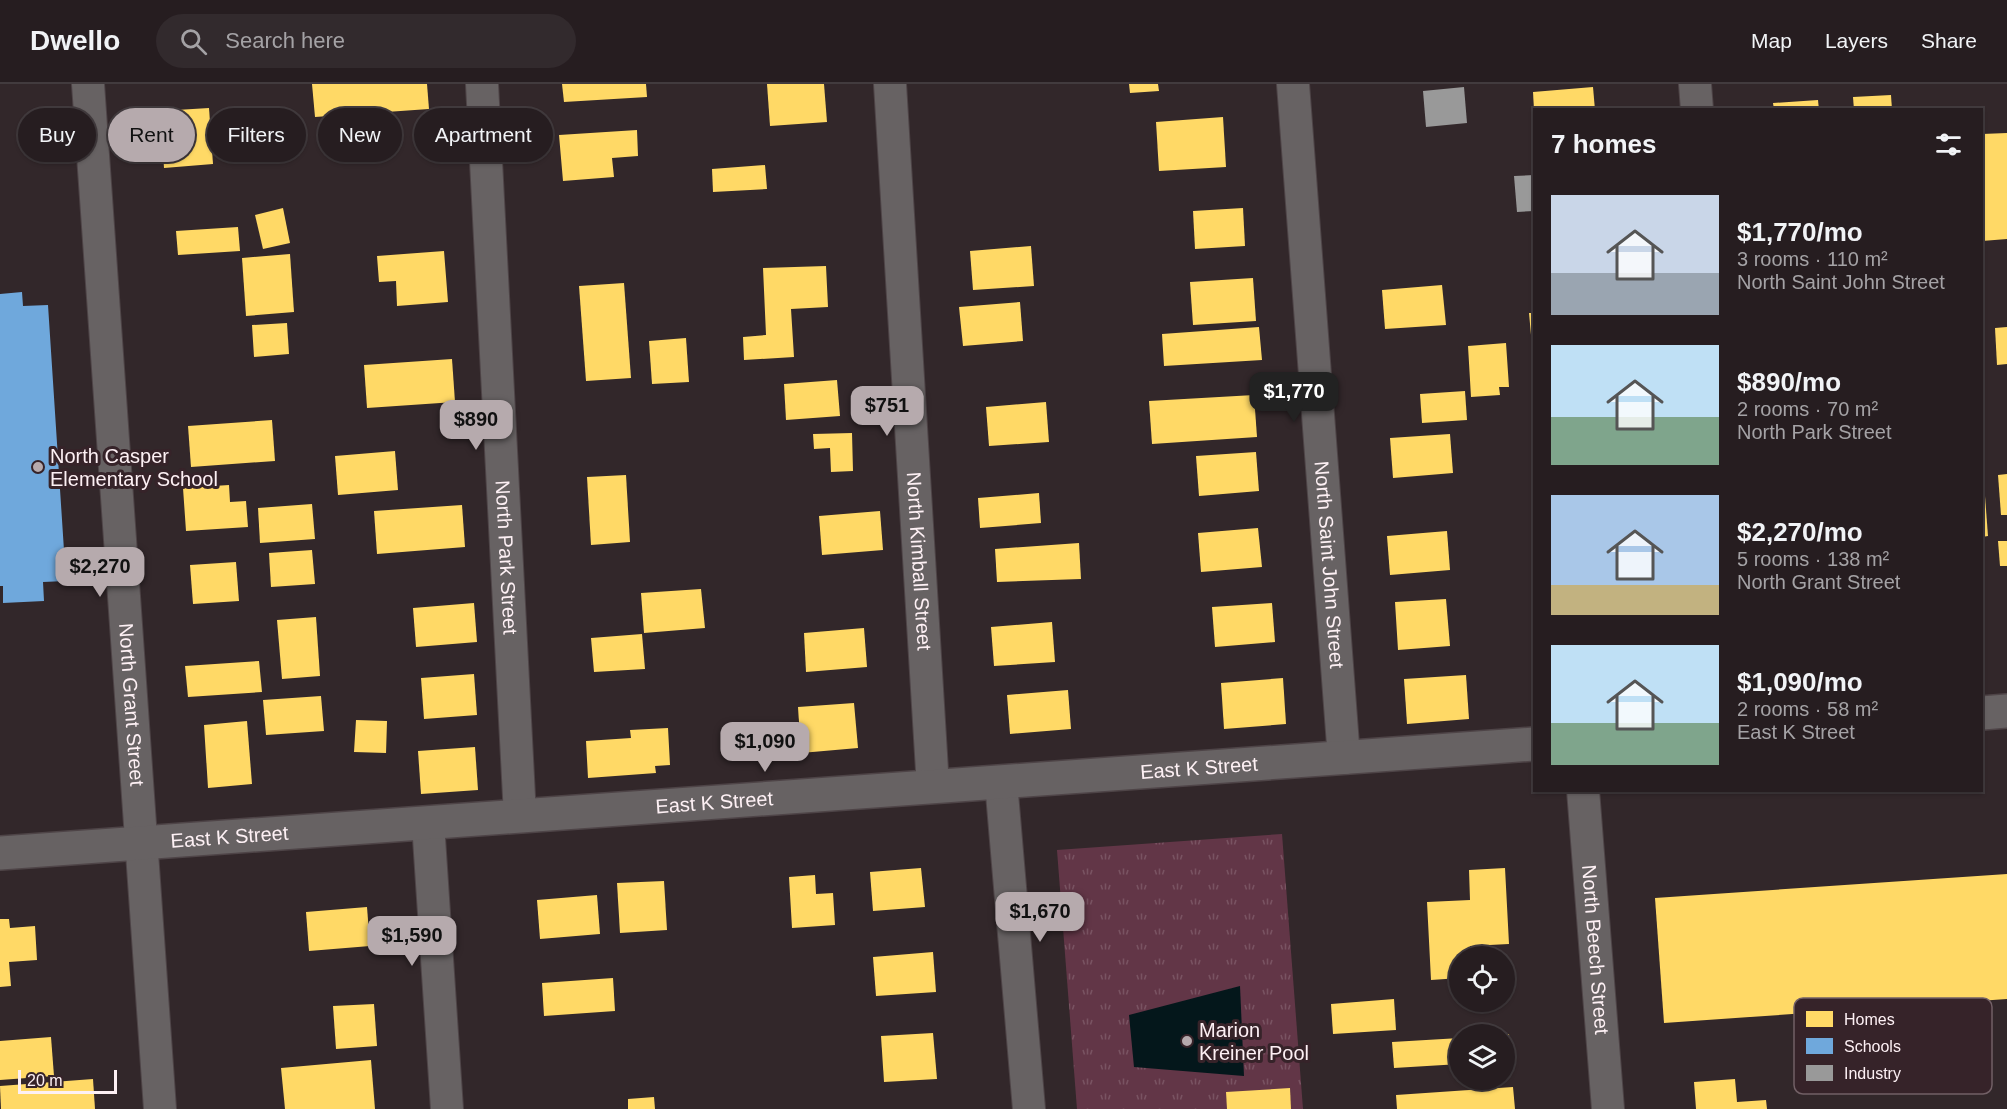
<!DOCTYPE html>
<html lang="en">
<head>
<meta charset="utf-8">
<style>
  :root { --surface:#261d20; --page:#322a2d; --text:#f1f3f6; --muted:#a4a2a5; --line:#423b3e; --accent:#b6aaad }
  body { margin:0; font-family:Arial,sans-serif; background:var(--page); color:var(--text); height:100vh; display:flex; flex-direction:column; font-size:22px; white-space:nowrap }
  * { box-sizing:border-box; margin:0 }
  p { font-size:20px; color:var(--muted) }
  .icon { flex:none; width:33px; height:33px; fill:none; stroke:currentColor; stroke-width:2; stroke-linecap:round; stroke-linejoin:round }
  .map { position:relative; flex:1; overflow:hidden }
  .drawer { position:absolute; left:1533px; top:24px; width:450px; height:684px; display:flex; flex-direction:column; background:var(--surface); border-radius:0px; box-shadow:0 2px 4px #0004,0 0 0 2px var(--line) }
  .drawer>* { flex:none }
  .banner { position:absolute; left:18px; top:24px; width:570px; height:54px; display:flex; gap:12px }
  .tools { position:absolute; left:1449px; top:862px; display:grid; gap:12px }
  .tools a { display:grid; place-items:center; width:66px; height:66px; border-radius:50%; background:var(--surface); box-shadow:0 2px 4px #0004,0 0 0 2px var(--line); font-size:30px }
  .scale { position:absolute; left:18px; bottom:15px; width:99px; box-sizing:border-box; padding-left:6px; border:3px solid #fdf0f4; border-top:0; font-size:16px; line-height:21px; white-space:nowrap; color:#fdf0f4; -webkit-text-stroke:4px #362329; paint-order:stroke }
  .price { position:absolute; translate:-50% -51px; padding:0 14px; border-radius:12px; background:var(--accent); color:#111; font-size:20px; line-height:39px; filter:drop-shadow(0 2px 3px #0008) }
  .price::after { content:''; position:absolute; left:50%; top:36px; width:18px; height:14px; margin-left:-9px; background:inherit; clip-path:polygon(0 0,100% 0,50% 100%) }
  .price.selected { background:#222; color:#fff }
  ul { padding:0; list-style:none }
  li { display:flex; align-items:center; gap:18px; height:150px; padding:0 18px }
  li span { display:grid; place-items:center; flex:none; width:168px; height:120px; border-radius:0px; color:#555 }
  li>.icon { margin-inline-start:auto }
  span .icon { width:72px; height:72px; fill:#fffc; stroke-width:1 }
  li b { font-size:26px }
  h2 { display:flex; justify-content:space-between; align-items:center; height:72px; padding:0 18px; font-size:26px }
  .pill { padding:0 21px; border-radius:27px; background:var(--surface); box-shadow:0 2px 4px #0004,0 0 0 2px var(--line); font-size:21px; line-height:54px }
  .pill.selected { background:var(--accent); color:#111 }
  header { display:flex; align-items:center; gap:36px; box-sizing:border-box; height:84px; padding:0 30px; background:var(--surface); border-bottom:2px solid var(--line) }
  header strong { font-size:28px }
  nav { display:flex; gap:33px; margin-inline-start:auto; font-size:21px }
  .search { width:420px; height:54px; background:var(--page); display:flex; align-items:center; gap:15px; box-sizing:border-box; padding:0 21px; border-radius:33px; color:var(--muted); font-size:22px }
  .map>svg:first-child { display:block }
  .grass { fill:url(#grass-tufts) }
  .water { fill:#04171b }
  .homes { fill:#ffd966 }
  .schools { fill:#6fa8dc }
  .industry { fill:#999 }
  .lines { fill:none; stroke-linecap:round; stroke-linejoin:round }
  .minor-casing { stroke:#4e4447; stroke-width:34 }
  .tertiary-casing { stroke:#4e4447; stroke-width:36 }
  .minor { stroke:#676263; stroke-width:32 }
  .tertiary { stroke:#676263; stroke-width:33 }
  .poi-dot { fill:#b6aaad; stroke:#362329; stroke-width:2 }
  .labels { text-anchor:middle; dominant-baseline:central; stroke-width:6; stroke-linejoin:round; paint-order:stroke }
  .poi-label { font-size:20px; fill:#fdf0f4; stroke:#362329; text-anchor:start }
  .street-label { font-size:20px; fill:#fdf0f4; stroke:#362329 }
  .key { fill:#362329; stroke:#726066; stroke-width:1.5 }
  .key-label { font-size:16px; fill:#fdf0f4 }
</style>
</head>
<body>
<header>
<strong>Dwello</strong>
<div class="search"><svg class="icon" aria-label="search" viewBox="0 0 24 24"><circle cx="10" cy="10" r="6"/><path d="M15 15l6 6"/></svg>Search here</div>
<nav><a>Map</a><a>Layers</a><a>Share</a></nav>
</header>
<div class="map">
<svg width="2007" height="1025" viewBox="0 0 2007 1025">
  <defs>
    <pattern id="grass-tufts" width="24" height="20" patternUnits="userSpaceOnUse" patternTransform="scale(1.5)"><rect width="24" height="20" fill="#623647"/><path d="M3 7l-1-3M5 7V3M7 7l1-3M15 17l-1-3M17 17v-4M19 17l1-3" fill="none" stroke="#795362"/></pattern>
  </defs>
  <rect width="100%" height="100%" fill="#32272a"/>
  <!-- grass -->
  <path class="grass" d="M1282,750L1303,1025H1077L1057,766Z"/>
  <!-- water -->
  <path class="water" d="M1240,902L1244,992L1134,983L1129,931Z"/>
  <!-- homes -->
  <g class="homes">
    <path d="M312,0H427L429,25L315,33Z"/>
    <path d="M562,0H646L647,13L564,18Z"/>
    <path d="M767,0H824L827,38L770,42Z"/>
    <path d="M1129,0H1158L1159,7L1130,9Z"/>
    <path d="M1593,3L1595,26H1534L1533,8Z"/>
    <path d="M1891,11L1892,26H1854L1853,13Z"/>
    <path d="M1818,16L1819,26H1774L1773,19Z"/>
    <path d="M209,24L213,80L164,84L160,27Z"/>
    <path d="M1223,33L1226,83L1159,87L1156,38Z"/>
    <path d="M637,46L638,72L612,74L614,93L563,97L559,51Z"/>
    <path d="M2007,49V155L1982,157V113L1985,112L1982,50Z"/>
    <path d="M765,81L767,105L713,108L712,85Z"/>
    <path d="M283,124L290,159L263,165L255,131Z"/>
    <path d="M1243,124L1245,162L1195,165L1193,127Z"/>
    <path d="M238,143L240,167L178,171L176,147Z"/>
    <path d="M1031,162L1034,202L973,206L970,167Z"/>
    <path d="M444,167L448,218L397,222L396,197L379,198L377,172Z"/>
    <path d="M290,170L294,228L246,232L242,174Z"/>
    <path d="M826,182L828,223L791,225L794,273L744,276L743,253L766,251L763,184Z"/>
    <path d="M1253,194L1256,237L1193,241L1190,198Z"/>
    <path d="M624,199L631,294L586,297L579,202Z"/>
    <path d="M1442,201L1446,241L1385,245L1382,206Z"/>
    <path d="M1020,218L1023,257L963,262L959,223Z"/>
    <path d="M1529,229H1534V251H1531Z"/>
    <path d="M287,239L289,270L254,273L252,241Z"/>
    <path d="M1259,243L1262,276L1164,282L1162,250Z"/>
    <path d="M2007,243V280L1997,281L1995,244Z"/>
    <path d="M686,254L689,298L652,300L649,257Z"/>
    <path d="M1506,259L1509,303H1499L1500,311L1471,313L1468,262Z"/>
    <path d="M452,275L455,318L367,324L364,281Z"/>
    <path d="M837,296L840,332L786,336L784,300Z"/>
    <path d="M1465,307L1467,336L1422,339L1420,310Z"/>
    <path d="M1254,311L1257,353L1152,360L1149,317Z"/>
    <path d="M1046,318L1049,358L989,362L986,323Z"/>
    <path d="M272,336L275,377L191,383L188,342Z"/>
    <path d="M852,349L853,387L831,388L830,364L814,365L813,350Z"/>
    <path d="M1450,350L1453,389L1393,394L1390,354Z"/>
    <path d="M395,367L398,406L338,411L335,372Z"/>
    <path d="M1256,368L1259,407L1199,412L1196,372Z"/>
    <path d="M2007,390V431H2001L1998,391Z"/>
    <path d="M626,391L630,458L591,461L587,393Z"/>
    <path d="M229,401L230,418L246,417L248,443L186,447L183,404Z"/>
    <path d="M1039,409L1041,439L980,444L978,414Z"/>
    <path d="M1982,412H1985L1988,452L1982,453Z"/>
    <path d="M312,420L315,455L260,459L258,424Z"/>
    <path d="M462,421L465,463L377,470L374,427Z"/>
    <path d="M880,427L883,466L822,471L819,432Z"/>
    <path d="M1258,444L1262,483L1201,488L1198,449Z"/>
    <path d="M1447,447L1450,486L1390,491L1387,452Z"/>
    <path d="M1998,457H2007V482H2000Z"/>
    <path d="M1079,459L1081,495L997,498L995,465Z"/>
    <path d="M312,466L315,500L271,503L269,469Z"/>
    <path d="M236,478L239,517L193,520L190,481Z"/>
    <path d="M701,505L705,544L644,549L641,509Z"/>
    <path d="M1446,515L1450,562L1398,566L1395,518Z"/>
    <path d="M474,519L477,558L416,563L413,524Z"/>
    <path d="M1272,519L1275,558L1215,563L1212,523Z"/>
    <path d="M316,533L320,592L282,595L277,536Z"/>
    <path d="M1052,538L1055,578L994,582L991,543Z"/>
    <path d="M864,544L867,583L806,588L804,549Z"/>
    <path d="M642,550L645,585L594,588L591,554Z"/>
    <path d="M259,577L262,608L188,613L185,582Z"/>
    <path d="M474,590L477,631L424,635L421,594Z"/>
    <path d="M1466,591L1469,635L1407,640L1404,595Z"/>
    <path d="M1283,594L1286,640L1224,645L1221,599Z"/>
    <path d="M1068,606L1071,645L1010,650L1007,611Z"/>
    <path d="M321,612L324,647L266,651L263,616Z"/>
    <path d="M854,619L858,664L801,669L798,623Z"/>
    <path d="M356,636L387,637L386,669L354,668Z"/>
    <path d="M247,637L252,700L208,704L204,641Z"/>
    <path d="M668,644L670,681L655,682L656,689L588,694L586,657L631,654L630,646Z"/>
    <path d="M475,663L478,706L421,710L418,667Z"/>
    <path d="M921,784L925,823L873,827L870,788Z"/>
    <path d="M1505,784L1509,860L1470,862V873H1460V894L1431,896L1427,818L1470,816L1469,786Z"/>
    <path d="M2007,790V915L1664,939L1655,814Z"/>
    <path d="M815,791L816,810L833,809L835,841L792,844L789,793Z"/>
    <path d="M664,797L667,846L620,849L617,799Z"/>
    <path d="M597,811L600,850L540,855L537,816Z"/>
    <path d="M367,823L370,862L309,867L306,828Z"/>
    <path d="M0,835H9L10,844L35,842L37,876L9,878L11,902L0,903Z"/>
    <path d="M933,868L936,908L876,912L873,873Z"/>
    <path d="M613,894L615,927L544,932L542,899Z"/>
    <path d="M1394,915L1396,946L1333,950L1331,920Z"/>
    <path d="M374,920L377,962L336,965L333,922Z"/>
    <path d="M933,949L937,995L884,998L881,952Z"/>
    <path d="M1504,950H1509L1511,976L1504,977Z"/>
    <path d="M51,953L54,992L0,996V957Z"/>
    <path d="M1460,954V980L1394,984L1392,958Z"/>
    <path d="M371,976L375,1025H285L281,984Z"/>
    <path d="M93,995L95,1025H1L0,1002Z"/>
    <path d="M1735,995L1737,1018L1766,1016L1767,1025H1696L1694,998Z"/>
    <path d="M1513,1003L1515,1025H1397L1396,1011Z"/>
    <path d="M1290,1004L1291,1025H1227L1226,1008Z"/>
    <path d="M654,1013L655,1025H628V1015Z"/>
  </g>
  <!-- schools -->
  <path class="schools" d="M22,208L23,222L48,221L66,497L43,498L44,517L3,519V502H0V210Z"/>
  <!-- industry -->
  <g class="industry">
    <path d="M1464,3L1467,39L1426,43L1423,7Z"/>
    <path d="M1534,91V127L1517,128L1514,92Z"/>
  </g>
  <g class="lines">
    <!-- minor casing -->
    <g class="minor-casing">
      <g id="minor">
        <path id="s1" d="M88,0L160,1025"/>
        <path id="s2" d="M482,0L520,732"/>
        <path id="s3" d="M890,0L933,703"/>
        <path id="s4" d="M1293,0L1344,674"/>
        <path d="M1695,0L1697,26"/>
        <path d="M1001,698L1029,1025"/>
        <path id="s5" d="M1583,706L1608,1025"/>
        <path d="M428,739L447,1025"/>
      </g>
    </g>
    <!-- tertiary casing -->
    <g class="tertiary-casing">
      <g id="tertiary">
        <path d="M1982,629L2007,627"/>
        <path id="s6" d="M0,769L1534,660"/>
      </g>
    </g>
    <!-- minor -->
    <use href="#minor" class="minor"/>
    <!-- tertiary -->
    <use href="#tertiary" class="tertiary"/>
  </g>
  <!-- markers -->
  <g class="poi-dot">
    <circle cx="38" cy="383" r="6"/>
    <circle cx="1187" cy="957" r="6"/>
  </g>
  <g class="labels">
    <!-- poi labels -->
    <g class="poi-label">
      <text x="50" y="372">North Casper<tspan x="50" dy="23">Elementary School</tspan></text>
      <text x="1199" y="946">Marion<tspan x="1199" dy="23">Kreiner Pool</tspan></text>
    </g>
    <!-- street labels -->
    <g class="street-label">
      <text stroke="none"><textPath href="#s2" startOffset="474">North Park Street</textPath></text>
      <text stroke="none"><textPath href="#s3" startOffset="478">North Kimball Street</textPath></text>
      <text stroke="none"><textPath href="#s4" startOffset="482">North Saint John Street</textPath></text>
      <text stroke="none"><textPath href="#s1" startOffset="622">North Grant Street</textPath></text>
      <text stroke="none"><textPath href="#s6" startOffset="1202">East K Street</textPath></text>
      <text stroke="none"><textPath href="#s6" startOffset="716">East K Street</textPath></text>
      <text stroke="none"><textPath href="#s6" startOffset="230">East K Street</textPath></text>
      <text stroke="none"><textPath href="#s5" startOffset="160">North Beech Street</textPath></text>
    </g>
  </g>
  <!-- legend -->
  <rect x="1794" y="914" width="198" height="96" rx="9" class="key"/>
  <rect x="1806" y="927" width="27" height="16" fill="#ffd966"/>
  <rect x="1806" y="954" width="27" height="16" fill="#6fa8dc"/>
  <rect x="1806" y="981" width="27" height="16" fill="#999"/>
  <g class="key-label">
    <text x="1844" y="941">Homes</text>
    <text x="1844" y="968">Schools</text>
    <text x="1844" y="995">Industry</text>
  </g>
</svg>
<div class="tools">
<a><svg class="icon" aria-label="locate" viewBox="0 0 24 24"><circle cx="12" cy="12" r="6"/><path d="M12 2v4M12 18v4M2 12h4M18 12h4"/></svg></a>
<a><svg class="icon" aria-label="layers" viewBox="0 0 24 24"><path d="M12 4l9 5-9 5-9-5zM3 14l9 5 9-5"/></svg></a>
</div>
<div class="scale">20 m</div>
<b class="price selected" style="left:1294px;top:339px">$1,770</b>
<b class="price" style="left:887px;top:353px">$751</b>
<b class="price" style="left:476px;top:367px">$890</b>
<b class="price" style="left:100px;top:514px">$2,270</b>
<b class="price" style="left:765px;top:689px">$1,090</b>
<b class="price" style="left:1040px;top:859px">$1,670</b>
<b class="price" style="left:412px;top:883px">$1,590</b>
<div class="banner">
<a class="pill">Buy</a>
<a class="pill selected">Rent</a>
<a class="pill">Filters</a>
<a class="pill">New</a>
<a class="pill">Apartment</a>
</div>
<section class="drawer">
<h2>7 homes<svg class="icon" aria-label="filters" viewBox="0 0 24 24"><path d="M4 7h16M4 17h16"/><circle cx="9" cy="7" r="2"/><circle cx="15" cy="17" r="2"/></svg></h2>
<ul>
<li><span style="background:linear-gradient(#c9d6e8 65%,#9aa5b1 0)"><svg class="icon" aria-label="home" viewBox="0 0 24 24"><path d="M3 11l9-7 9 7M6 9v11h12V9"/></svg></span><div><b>$1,770/mo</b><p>3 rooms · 110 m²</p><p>North Saint John Street</p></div></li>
<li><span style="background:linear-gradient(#bfe0f5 60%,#7fa58c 0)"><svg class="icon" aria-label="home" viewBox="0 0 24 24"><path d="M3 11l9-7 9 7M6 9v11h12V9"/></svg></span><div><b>$890/mo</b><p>2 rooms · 70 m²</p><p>North Park Street</p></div></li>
<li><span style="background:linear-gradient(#a9c7e8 75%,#c2b280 0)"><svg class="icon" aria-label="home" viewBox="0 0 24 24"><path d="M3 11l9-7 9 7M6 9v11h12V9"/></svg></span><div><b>$2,270/mo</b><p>5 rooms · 138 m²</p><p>North Grant Street</p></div></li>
<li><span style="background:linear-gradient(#bfe0f5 65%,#7fa58c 0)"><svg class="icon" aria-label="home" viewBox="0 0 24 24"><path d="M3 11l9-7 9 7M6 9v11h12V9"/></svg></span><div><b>$1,090/mo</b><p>2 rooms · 58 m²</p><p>East K Street</p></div></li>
</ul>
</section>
</div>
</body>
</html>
